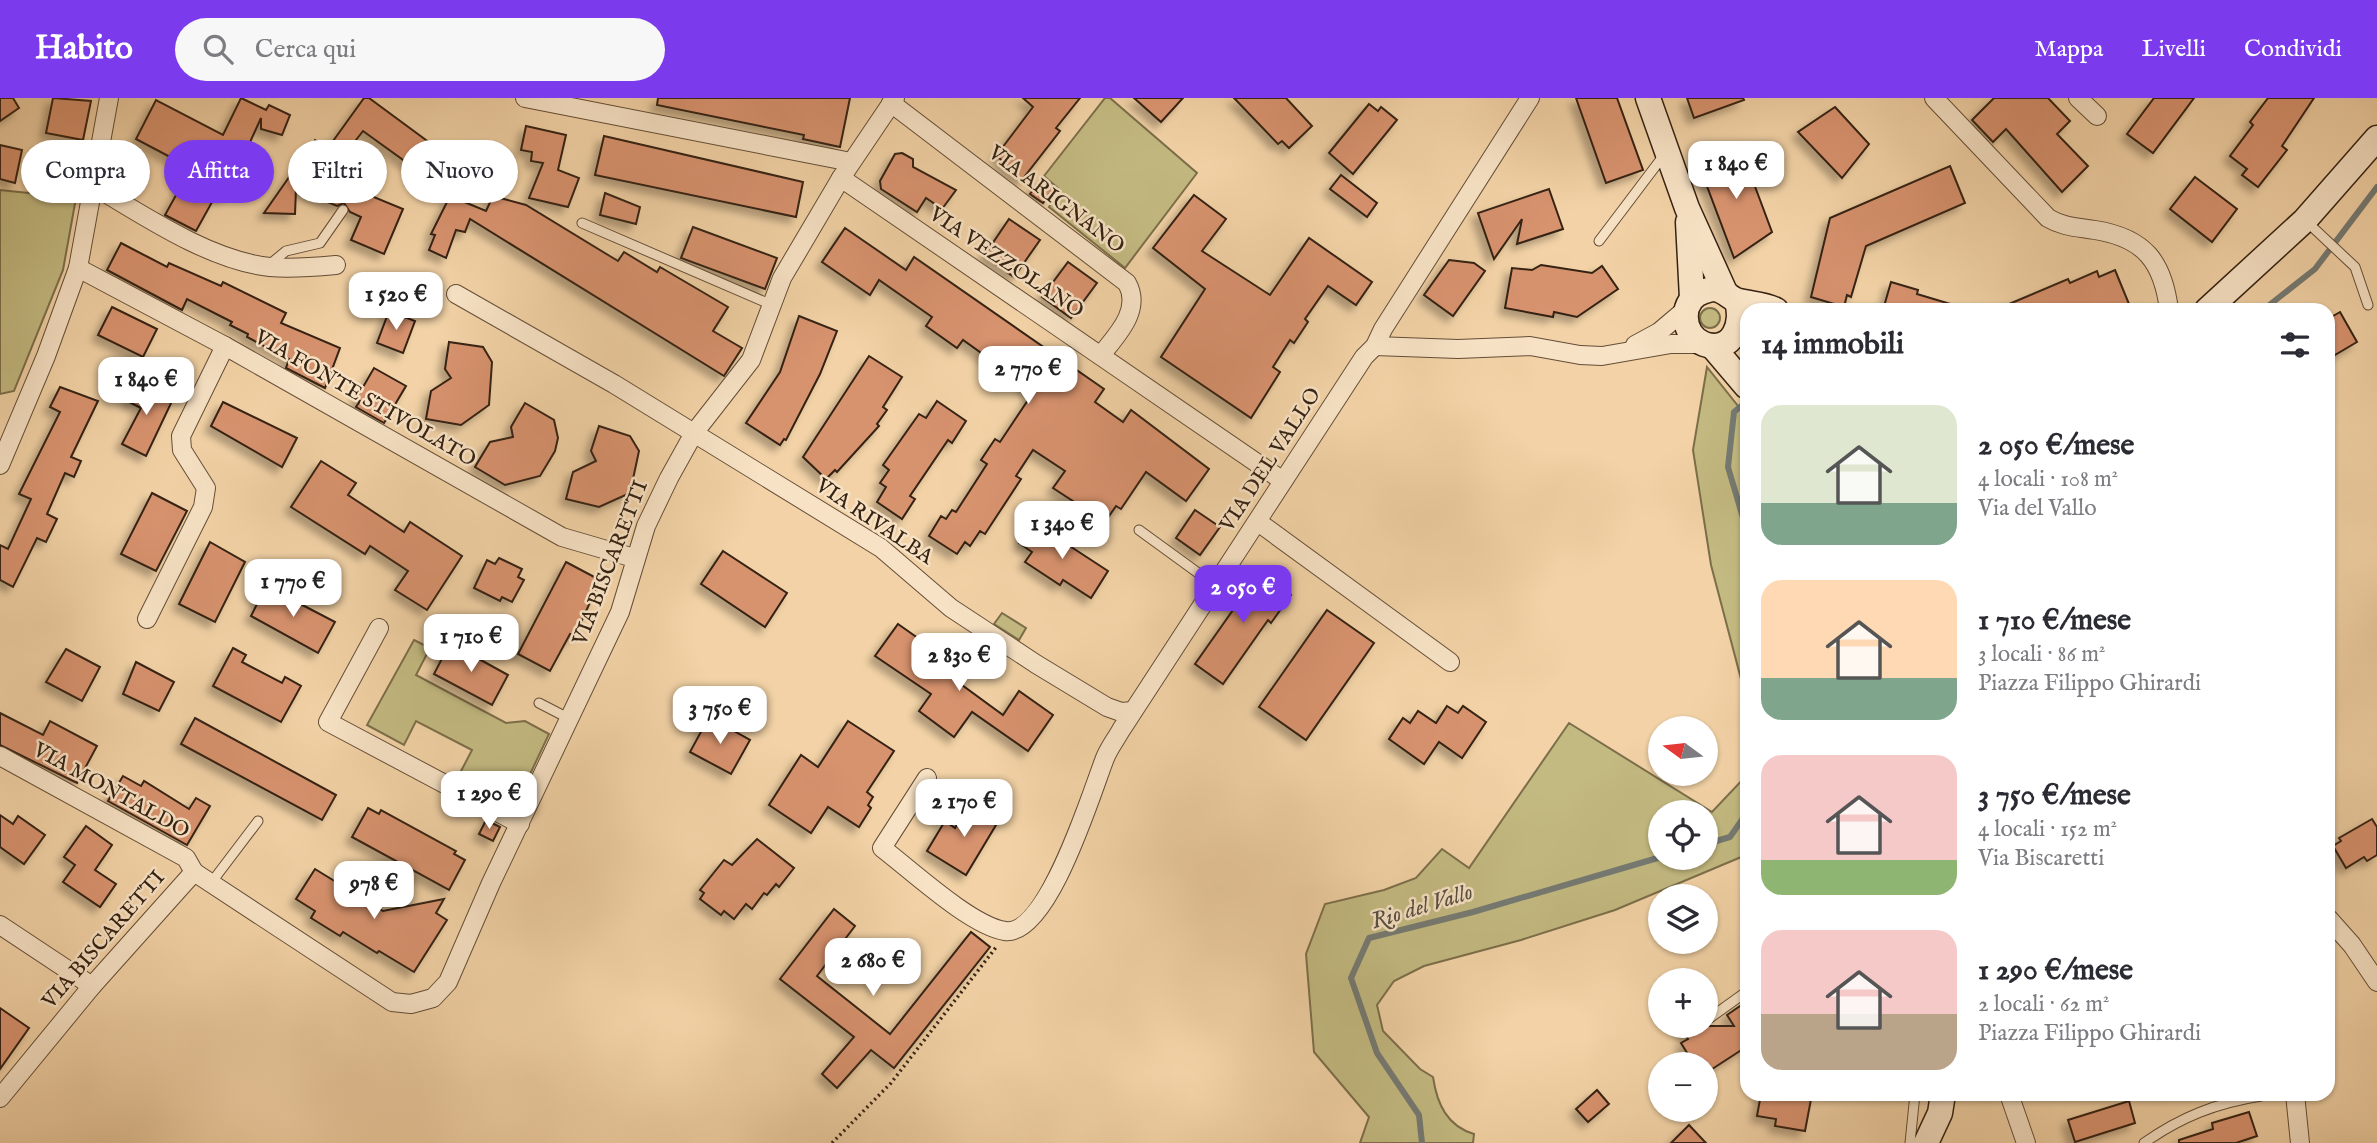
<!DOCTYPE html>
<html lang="it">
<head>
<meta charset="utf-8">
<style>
  :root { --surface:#fff; --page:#f7f7f7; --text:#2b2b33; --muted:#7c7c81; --accent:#7c3aed }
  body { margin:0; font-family:"IM FELL English",serif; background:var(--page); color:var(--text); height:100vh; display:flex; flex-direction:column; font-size:26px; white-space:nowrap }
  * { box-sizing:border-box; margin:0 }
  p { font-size:23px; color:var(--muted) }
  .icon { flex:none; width:38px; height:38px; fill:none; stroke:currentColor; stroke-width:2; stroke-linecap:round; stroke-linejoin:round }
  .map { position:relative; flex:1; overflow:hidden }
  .details { position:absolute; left:1740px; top:205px; width:595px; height:798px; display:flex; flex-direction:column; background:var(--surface); border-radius:21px; box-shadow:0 2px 5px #0004 }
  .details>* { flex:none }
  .hud { position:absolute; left:21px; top:42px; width:665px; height:63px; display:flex; gap:14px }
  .needle { width:46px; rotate:285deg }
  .controls { position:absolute; left:1648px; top:618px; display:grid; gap:14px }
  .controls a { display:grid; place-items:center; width:70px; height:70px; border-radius:50%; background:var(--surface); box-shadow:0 2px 5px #0004; font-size:35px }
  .price { position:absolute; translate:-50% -60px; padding:0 16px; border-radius:14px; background:#fff; color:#222; font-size:23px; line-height:46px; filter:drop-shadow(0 2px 4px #0008) }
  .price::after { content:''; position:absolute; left:50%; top:42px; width:21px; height:16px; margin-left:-10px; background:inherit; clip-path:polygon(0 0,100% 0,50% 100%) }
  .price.current { background:var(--accent); color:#fff }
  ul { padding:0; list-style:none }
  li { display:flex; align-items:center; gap:21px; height:175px; padding:0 21px }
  li span { display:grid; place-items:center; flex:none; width:196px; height:140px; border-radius:21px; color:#555 }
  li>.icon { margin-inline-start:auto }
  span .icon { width:84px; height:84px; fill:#fffc; stroke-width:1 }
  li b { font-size:30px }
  h2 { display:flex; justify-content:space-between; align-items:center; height:84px; padding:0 21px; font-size:30px }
  .tag { padding:0 24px; border-radius:32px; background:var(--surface); box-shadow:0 2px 5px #0004; font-size:24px; line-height:63px }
  .tag.current { background:var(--accent); color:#fff }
  header { display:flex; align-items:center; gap:42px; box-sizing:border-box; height:98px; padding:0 35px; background:var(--accent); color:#fff }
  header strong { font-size:33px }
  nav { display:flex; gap:38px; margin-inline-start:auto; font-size:24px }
  .search { width:490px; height:63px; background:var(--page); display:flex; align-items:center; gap:18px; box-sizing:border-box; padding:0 24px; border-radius:38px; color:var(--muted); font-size:26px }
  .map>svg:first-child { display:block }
  .green { fill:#c3ba81; stroke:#7c6e4a; stroke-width:2; fill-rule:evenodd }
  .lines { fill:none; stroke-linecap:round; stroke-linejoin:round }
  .stream { stroke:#757a73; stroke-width:6 }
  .building { fill:#d7926e; stroke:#352212; stroke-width:2; filter:url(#shadow) }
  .lane-casing { stroke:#644e37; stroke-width:11 }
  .street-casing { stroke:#644e37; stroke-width:20 }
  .secondary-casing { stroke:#352212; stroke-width:27 }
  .path { stroke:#352212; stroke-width:3.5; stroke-dasharray:2 3.5; stroke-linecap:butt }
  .lane { stroke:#f7e2c5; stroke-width:9 }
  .street { stroke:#f7e2c5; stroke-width:18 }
  .secondary { stroke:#f7e2c5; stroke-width:24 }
  .labels { text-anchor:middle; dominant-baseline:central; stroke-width:5; stroke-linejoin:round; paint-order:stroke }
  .street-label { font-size:21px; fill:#352212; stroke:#f7e2c5 }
  .water-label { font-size:23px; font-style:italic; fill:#554e42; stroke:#f7e2c5 }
</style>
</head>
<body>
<header>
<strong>Habito</strong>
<div class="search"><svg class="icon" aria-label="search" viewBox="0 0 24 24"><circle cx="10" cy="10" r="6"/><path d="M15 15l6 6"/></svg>Cerca qui</div>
<nav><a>Mappa</a><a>Livelli</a><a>Condividi</a></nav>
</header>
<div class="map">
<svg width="2377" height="1045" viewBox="0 0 2377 1045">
  <defs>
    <filter id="shadow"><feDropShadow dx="-6" dy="6" stdDeviation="3.5" flood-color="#0004"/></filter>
  </defs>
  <rect width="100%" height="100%" fill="#f2d2a6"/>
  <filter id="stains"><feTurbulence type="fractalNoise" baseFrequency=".00286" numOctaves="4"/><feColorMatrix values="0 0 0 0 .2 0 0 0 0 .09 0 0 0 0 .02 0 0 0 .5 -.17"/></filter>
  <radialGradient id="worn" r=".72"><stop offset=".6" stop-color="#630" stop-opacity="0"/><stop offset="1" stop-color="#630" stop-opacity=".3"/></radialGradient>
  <!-- green -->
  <g class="green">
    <path d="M1105,0H1110L1197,75L1125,170L1049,109L1060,92L1044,78Z"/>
    <path d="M0,92L76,100L63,172L14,293L0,296Z"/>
    <circle cx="1710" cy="220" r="10"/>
    <path d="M1707,269L1742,313L1746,328V600L1711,467L1693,352Z"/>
    <path d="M1002,515L1026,530L1019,542L994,526Z"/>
    <path d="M414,542L430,550L416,577L506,625L525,623L549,636L514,710L459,677L472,652L416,623L404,647L367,627Z"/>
    <path d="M1569,625L1712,714L1746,678V757L1615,812L1521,842L1424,868L1394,883L1377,907L1383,933L1420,971L1433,979C1437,1006 1447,1028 1474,1036L1473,1045H1360L1369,1019L1314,954L1306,856L1325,806L1384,792L1416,780L1442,751L1469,770ZM1661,714H1706V760H1661Z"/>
  </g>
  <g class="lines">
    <!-- stream -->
    <g class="stream">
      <path d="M2263,212L2315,171L2377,89"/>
      <path d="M1746,304L1734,314L1728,369L1746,430"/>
      <path d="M1706,746L1730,739L1746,716"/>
      <path d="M1422,1045L1419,1017L1377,955L1351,880L1369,840L1473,814L1661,759"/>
    </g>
  </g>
  <!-- building -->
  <g class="building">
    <path d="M0,0H13L19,10L0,23Z"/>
    <path d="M53,0L91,3L83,42L46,35Z"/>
    <path d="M241,0L266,12L269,7L290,17L282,37L261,31V20L225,99L217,95L196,133L165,117L191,70L136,41L156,2L223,37Z"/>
    <path d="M364,0H369L430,45L413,69L363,33L342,60L356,69L347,88L403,111L384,156L351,142L361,119L350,114L344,105L337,108L296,91L295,116L264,115L315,42L328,50Z"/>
    <path d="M658,0H850L840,49L803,41L804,37L657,7Z"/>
    <path d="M1023,0H1080L1056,30L1060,33L1021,83L1000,67L1003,63L996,58L1033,9Z"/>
    <path d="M1134,0H1183L1161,24Z"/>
    <path d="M1234,0H1286L1312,28L1289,50L1282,43L1278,46Z"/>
    <path d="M1576,0H1617L1643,72L1606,85Z"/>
    <path d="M1687,0H1743L1744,2L1694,20Z"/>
    <path d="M1994,0H2048L2070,23L2057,36L2088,68L2062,94L2006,31L1993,44L1972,22Z"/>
    <path d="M2154,0H2194L2153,55L2127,36Z"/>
    <path d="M2268,0H2314L2282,48L2287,52L2258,89L2242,77L2247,71L2230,58L2253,27L2250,24Z"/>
    <path d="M1369,6L1378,13L1381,9L1397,22L1353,76L1329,55Z"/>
    <path d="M1835,9L1869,46L1842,80L1798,34Z"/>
    <path d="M526,28L566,37L558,72L579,80L568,109L529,100L543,65L531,63L532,54L521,52Z"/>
    <path d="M604,38L803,84L796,119L595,77Z"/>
    <path d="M0,47L22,52L15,85L0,81Z"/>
    <path d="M1741,51L1772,134L1734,160L1699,67Z"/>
    <path d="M902,55L913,61V69L956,92L942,111L926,100L917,114L881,91L880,83L895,56Z"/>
    <path d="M1950,68L1965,105L1866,148L1851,199L1847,197L1844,209L1811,199L1830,120Z"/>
    <path d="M1341,77L1377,105L1367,119L1330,91Z"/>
    <path d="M2195,79L2237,111L2212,144L2170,111Z"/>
    <path d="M1041,82L1053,91L1043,105L1030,96Z"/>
    <path d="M1549,91L1563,131L1517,146L1522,121L1494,161L1478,115Z"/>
    <path d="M605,95L640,109L636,126L600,117Z"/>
    <path d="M1194,97L1226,121L1202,153L1270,197L1309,140L1372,184L1356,207L1328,188L1305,221L1308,224L1294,245L1290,242L1273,269L1280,274L1251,320L1161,259L1205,191L1153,150Z"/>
    <path d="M450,98L486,113L493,98L526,107L618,163L624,154L657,174L660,169L728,209L713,233L742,250L724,278L470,121L465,134L456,132L446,160L429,152L435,137L431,136Z"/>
    <path d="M1009,121L1040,142L1014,179L984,158Z"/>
    <path d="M693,129L777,160L765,191L681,160Z"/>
    <path d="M845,130L906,172L914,159L1104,291L1095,304L1123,324L1131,312L1209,371L1186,403L1146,374L1121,411L1116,408L1105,424L1053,390L1065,373L1033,352L1016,378L1021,381L985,436L980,433L970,448L965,444L957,456L929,438L941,418L946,421L952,412L956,414L987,366L981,362L995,341L1000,344L1034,293L963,242L957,250L926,228L932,219L879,182L870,197L822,164Z"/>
    <path d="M121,145L167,169L169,165L221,188L223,184L286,215L281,225L340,250L325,290L286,270L289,261L247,239L248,236L230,227L232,224L187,201L182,212L107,172Z"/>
    <path d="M1449,162L1474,165L1485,173L1453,218L1424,197Z"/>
    <path d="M1068,164L1097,185L1071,220L1042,199Z"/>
    <path d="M1541,167L1592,175L1602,168L1618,191L1577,219L1554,214L1553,219L1505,210L1512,170L1532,172Z"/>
    <path d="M2115,172L2129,206L2115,212H1995L2068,181L2070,185L2097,173L2099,179Z"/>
    <path d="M1891,184L1918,192L1917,196L1957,208L1956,212H1883Z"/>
    <path d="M112,209L157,231L143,259L98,237Z"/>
    <path d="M389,213L415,223L403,255L377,245Z"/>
    <path d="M2340,214L2357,244L2328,261V221Z"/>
    <path d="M799,218L837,233L820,276L786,342L784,341L780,347L746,325L780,274Z"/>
    <path d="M449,244L483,249L492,264L489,307L461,327L426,321L431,293L451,280L445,271Z"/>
    <path d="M869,258L902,279L883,309L887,312L877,326L879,328L837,374L835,372L826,381L803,359Z"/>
    <path d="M374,270L406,288L384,325L356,309L360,303L356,301Z"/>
    <path d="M137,283L173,301L146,358L122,346L141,310L127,303Z"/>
    <path d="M60,289L98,303L71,359L81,363L74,379L65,375L47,416L57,421L46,444L37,440L13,489L0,482V447L8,451L31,401L19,396L60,314L50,309Z"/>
    <path d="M937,303L966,323L952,345L948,342L910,398L915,401L902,421L877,404L886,389L880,385L889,372L883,367L919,316L926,320Z"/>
    <path d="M223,304L297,340L282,369L211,328Z"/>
    <path d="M525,305L554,322L558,340L555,353L540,378L505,387L475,369L490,344L513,339L511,329Z"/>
    <path d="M599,328L630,338L639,353L630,395L599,409L566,401L573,374L596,363L591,353Z"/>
    <path d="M321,363L356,385L348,397L404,434L410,424L462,458L427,512L395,492L408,473L370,448L365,456L291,409Z"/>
    <path d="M152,395L187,413L156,473L121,456Z"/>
    <path d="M1195,412L1220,429L1200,457L1176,440Z"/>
    <path d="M1033,424L1108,473L1091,500L1063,482L1060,487L1025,464L1032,454L1019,445Z"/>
    <path d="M210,444L245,464L215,524L179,506Z"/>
    <path d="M723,453L787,495L765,529L701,486Z"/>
    <path d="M499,460L522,471L518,479L524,482L512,504L502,499L500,503L474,490L487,462L495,466Z"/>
    <path d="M566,464L600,482L575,538L570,536L550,573L518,556Z"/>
    <path d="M1254,469L1291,497L1271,525L1268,522L1223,586L1195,566L1240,502L1234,498Z"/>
    <path d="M266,488L335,524L318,555L251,518Z"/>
    <path d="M1327,512L1374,545L1306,642L1259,609Z"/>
    <path d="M898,526L939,555L932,565L1003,617L1019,593L1053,617L1028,653L972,614L954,639L919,613L931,596L875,558Z"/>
    <path d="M450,545L508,577L492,607L434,576Z"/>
    <path d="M233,550L246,557L242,564L282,585L285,579L301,588L281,624L213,588Z"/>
    <path d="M66,551L100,569L82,603L46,584Z"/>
    <path d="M136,564L174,584L159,613L123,596Z"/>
    <path d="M1447,608L1458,615L1463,608L1486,624L1462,660L1439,644L1424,666L1389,641L1403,620L1410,625L1418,613L1436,625Z"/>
    <path d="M0,615L43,637L50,623L97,648L77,685L0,647Z"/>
    <path d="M709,619L750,642L731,676L690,654Z"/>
    <path d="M195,620L336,697L322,722L181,646Z"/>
    <path d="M848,623L894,653L867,694L873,699L868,707L871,710L859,729L828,709L811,735L769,707L801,657L818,669Z"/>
    <path d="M123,678L141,688L144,683L189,711L196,700L210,708L187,747L108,703Z"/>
    <path d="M970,704L999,722L966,777L927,753L945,723L955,730Z"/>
    <path d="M368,710L379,716L381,712L456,753L454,756L465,762L449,792L352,739Z"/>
    <path d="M0,717L13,726L18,718L45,737L24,766L0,749Z"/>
    <path d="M2372,721L2377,729V757L2367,763L2364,759L2346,770L2333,748L2341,743L2339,740Z"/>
    <path d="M486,722L500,729L493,743L479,736Z"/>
    <path d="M86,728L112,747L95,772L116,786L100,809L63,784L75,767L64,759Z"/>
    <path d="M757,741L794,770L779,789L776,786L767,797L764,795L752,811L746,806L734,821L724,813L721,817L700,801L704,795L700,792L724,762L732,767Z"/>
    <path d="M315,771L383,813L444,801L436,815L447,822L414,874L379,853L377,855L343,834L340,838L311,820L315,813L296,801Z"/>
    <path d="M834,811L855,828L817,878L890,936L971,834L990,849L894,970L871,952L837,990L822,976L854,939L780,881Z"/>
    <path d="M1746,904V949L1706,975V966H1694L1681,945L1688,941L1679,928H1734L1727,917Z"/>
    <path d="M0,910L29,930L0,971Z"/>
    <path d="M1597,992L1609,1006L1588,1024L1576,1011Z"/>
    <path d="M1761,996H1812L1805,1033L1775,1028L1776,1021L1757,1018Z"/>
    <path d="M2129,1003L2135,1025L2075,1044L2068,1022Z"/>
    <path d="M2249,1014L2257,1038L2236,1045H2179V1042L2213,1031L2212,1025Z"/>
    <path d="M1689,1027L1706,1045H1671Z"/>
  </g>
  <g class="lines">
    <!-- lane casing -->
    <g class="lane-casing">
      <g id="lane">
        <path d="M2306,123L2355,169L2368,207"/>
        <path d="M582,125L772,207"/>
        <path d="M1599,143L1664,57"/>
        <path d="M269,167L286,153L320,145L343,112"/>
        <path d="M1139,432L1216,488"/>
        <path d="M539,605L570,621"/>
        <path d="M211,785L258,723"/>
        <path d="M1707,922L1746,894"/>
        <path d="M1910,1045L1915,996"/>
        <path d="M2144,1045C2181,1019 2216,1005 2261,998"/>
      </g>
    </g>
    <!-- street casing -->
    <g class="street-casing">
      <g id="street">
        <path d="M525,0L851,64"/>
        <path d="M1934,0L2048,120C2063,129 2077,129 2095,132C2145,140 2163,164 2169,212"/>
        <path d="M2078,0L2097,18"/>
        <path d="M891,5L1127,185C1142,212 1117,237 1101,257"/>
        <path d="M841,80L1283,383"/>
        <path d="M94,88C144,118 211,163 270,169C292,171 314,169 336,167"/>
        <path d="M78,170L225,248L562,439L634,460"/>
        <path d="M456,196L614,286L881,450L951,510L1036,566L1107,609L1121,614L1133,613"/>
        <path d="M1635,247L1659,234L1685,212"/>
        <path d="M1375,248L1458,251L1530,248L1580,257L1602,258L1671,246H1704"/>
        <path d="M0,367L46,258L78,170L109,0"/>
        <path d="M1258,424L1450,564"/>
        <path d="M147,521L203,409L206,390L182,352L181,338L225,248"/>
        <path d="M379,530L328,624L520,726"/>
        <path d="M0,658L186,760L194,774"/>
        <path d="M927,680L882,750C911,772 971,828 1005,833C1048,839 1092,693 1105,660C1109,650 1116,641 1121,632L1364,259L1375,248L1383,231L1530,0"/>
        <path d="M2328,820L2352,847L2377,884"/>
        <path d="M0,827L92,888"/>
        <path d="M2009,996L2026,1045"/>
        <path d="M2295,996L2300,1045"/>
        <path d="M0,1000L92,888L194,774L392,904L411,906L433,900L448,884L491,785L620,514L646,428L669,380L694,335L751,262L782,180L841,80L895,0"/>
      </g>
    </g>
    <!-- secondary casing -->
    <g class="secondary-casing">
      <g id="secondary">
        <path d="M1648,0L1687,110L1725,194"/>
        <path d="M1688,124L1692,200"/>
        <path d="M1736,202C1745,223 1733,257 1704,246C1680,237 1679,200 1705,193C1708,192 1713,191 1715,191C1726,193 1730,201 1739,203C1752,206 1765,206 1776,212"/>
        <path d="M2207,212L2305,122L2377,40"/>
        <path d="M1712,248L1746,288"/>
        <path d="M1926,1045L1940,1015L1943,996"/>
      </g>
    </g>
    <!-- path -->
    <path class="path" d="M832,1045L891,985L997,848"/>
    <!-- lane -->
    <use href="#lane" class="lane"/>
    <!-- street -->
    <use href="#street" class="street"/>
    <!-- secondary -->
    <use href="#secondary" class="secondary"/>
  </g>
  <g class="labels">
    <!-- street labels -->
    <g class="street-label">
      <text transform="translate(1056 102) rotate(37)">VIA ARIGNANO</text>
      <text transform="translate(1006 165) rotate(34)">VIA VEZZOLANO</text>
      <text transform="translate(365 301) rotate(30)">VIA FONTE STIVOLATO</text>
      <text transform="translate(1271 362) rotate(-57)">VIA DEL VALLO</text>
      <text transform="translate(874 424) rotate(34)">VIA RIVALBA</text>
      <text transform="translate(611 465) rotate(-69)">VIA BISCARETTI</text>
      <text transform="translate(111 693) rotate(29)">VIA MONTALDO</text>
      <text transform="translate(104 842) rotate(-49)">VIA BISCARETTI</text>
    </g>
    <!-- water labels -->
    <g class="water-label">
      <text transform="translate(1422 809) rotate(-17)">Rio del Vallo</text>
    </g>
  </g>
  <rect width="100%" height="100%" filter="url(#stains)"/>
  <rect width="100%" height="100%" fill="url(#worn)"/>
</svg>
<div class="controls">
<a><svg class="needle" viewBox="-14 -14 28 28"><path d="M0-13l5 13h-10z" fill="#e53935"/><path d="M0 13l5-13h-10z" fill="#7c7c81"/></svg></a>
<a><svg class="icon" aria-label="locate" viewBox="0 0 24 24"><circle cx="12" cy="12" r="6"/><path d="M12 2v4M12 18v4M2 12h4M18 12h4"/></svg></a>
<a><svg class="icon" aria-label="layers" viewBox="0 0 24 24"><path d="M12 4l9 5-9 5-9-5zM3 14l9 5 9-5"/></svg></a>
<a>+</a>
<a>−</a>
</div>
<b class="price" style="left:1736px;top:103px">1 840 €</b>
<b class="price" style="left:396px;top:234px">1 520 €</b>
<b class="price" style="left:1028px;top:308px">2 770 €</b>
<b class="price" style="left:146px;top:319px">1 840 €</b>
<b class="price" style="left:1062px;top:463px">1 340 €</b>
<b class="price" style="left:293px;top:521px">1 770 €</b>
<b class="price current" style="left:1243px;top:527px">2 050 €</b>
<b class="price" style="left:471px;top:576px">1 710 €</b>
<b class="price" style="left:959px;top:595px">2 830 €</b>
<b class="price" style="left:720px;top:648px">3 750 €</b>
<b class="price" style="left:489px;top:733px">1 290 €</b>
<b class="price" style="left:964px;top:741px">2 170 €</b>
<b class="price" style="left:374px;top:823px">978 €</b>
<b class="price" style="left:873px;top:900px">2 680 €</b>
<div class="hud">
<a class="tag">Compra</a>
<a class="tag current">Affitta</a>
<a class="tag">Filtri</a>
<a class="tag">Nuovo</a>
</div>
<section class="details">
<h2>14 immobili<svg class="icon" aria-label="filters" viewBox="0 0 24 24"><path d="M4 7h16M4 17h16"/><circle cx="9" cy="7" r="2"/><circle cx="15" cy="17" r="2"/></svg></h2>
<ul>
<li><span style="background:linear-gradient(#dfe7d0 70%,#7fa58c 0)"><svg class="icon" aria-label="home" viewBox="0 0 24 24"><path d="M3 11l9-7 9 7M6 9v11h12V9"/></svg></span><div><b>2 050 €/mese</b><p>4 locali · 108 m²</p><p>Via del Vallo</p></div></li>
<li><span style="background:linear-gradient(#ffd9b3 70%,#7fa58c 0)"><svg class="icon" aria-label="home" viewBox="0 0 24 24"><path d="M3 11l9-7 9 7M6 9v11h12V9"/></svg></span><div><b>1 710 €/mese</b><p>3 locali · 86 m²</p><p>Piazza Filippo Ghirardi</p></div></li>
<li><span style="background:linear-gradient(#f6c9c9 75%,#8fb573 0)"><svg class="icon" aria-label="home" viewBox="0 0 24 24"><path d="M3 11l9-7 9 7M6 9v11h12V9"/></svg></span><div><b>3 750 €/mese</b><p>4 locali · 152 m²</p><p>Via Biscaretti</p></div></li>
<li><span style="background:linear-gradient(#f6c9c9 60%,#b9a48a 0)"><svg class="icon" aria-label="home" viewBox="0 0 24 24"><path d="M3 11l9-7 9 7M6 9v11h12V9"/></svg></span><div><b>1 290 €/mese</b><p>2 locali · 62 m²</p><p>Piazza Filippo Ghirardi</p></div></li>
</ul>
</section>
</div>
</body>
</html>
